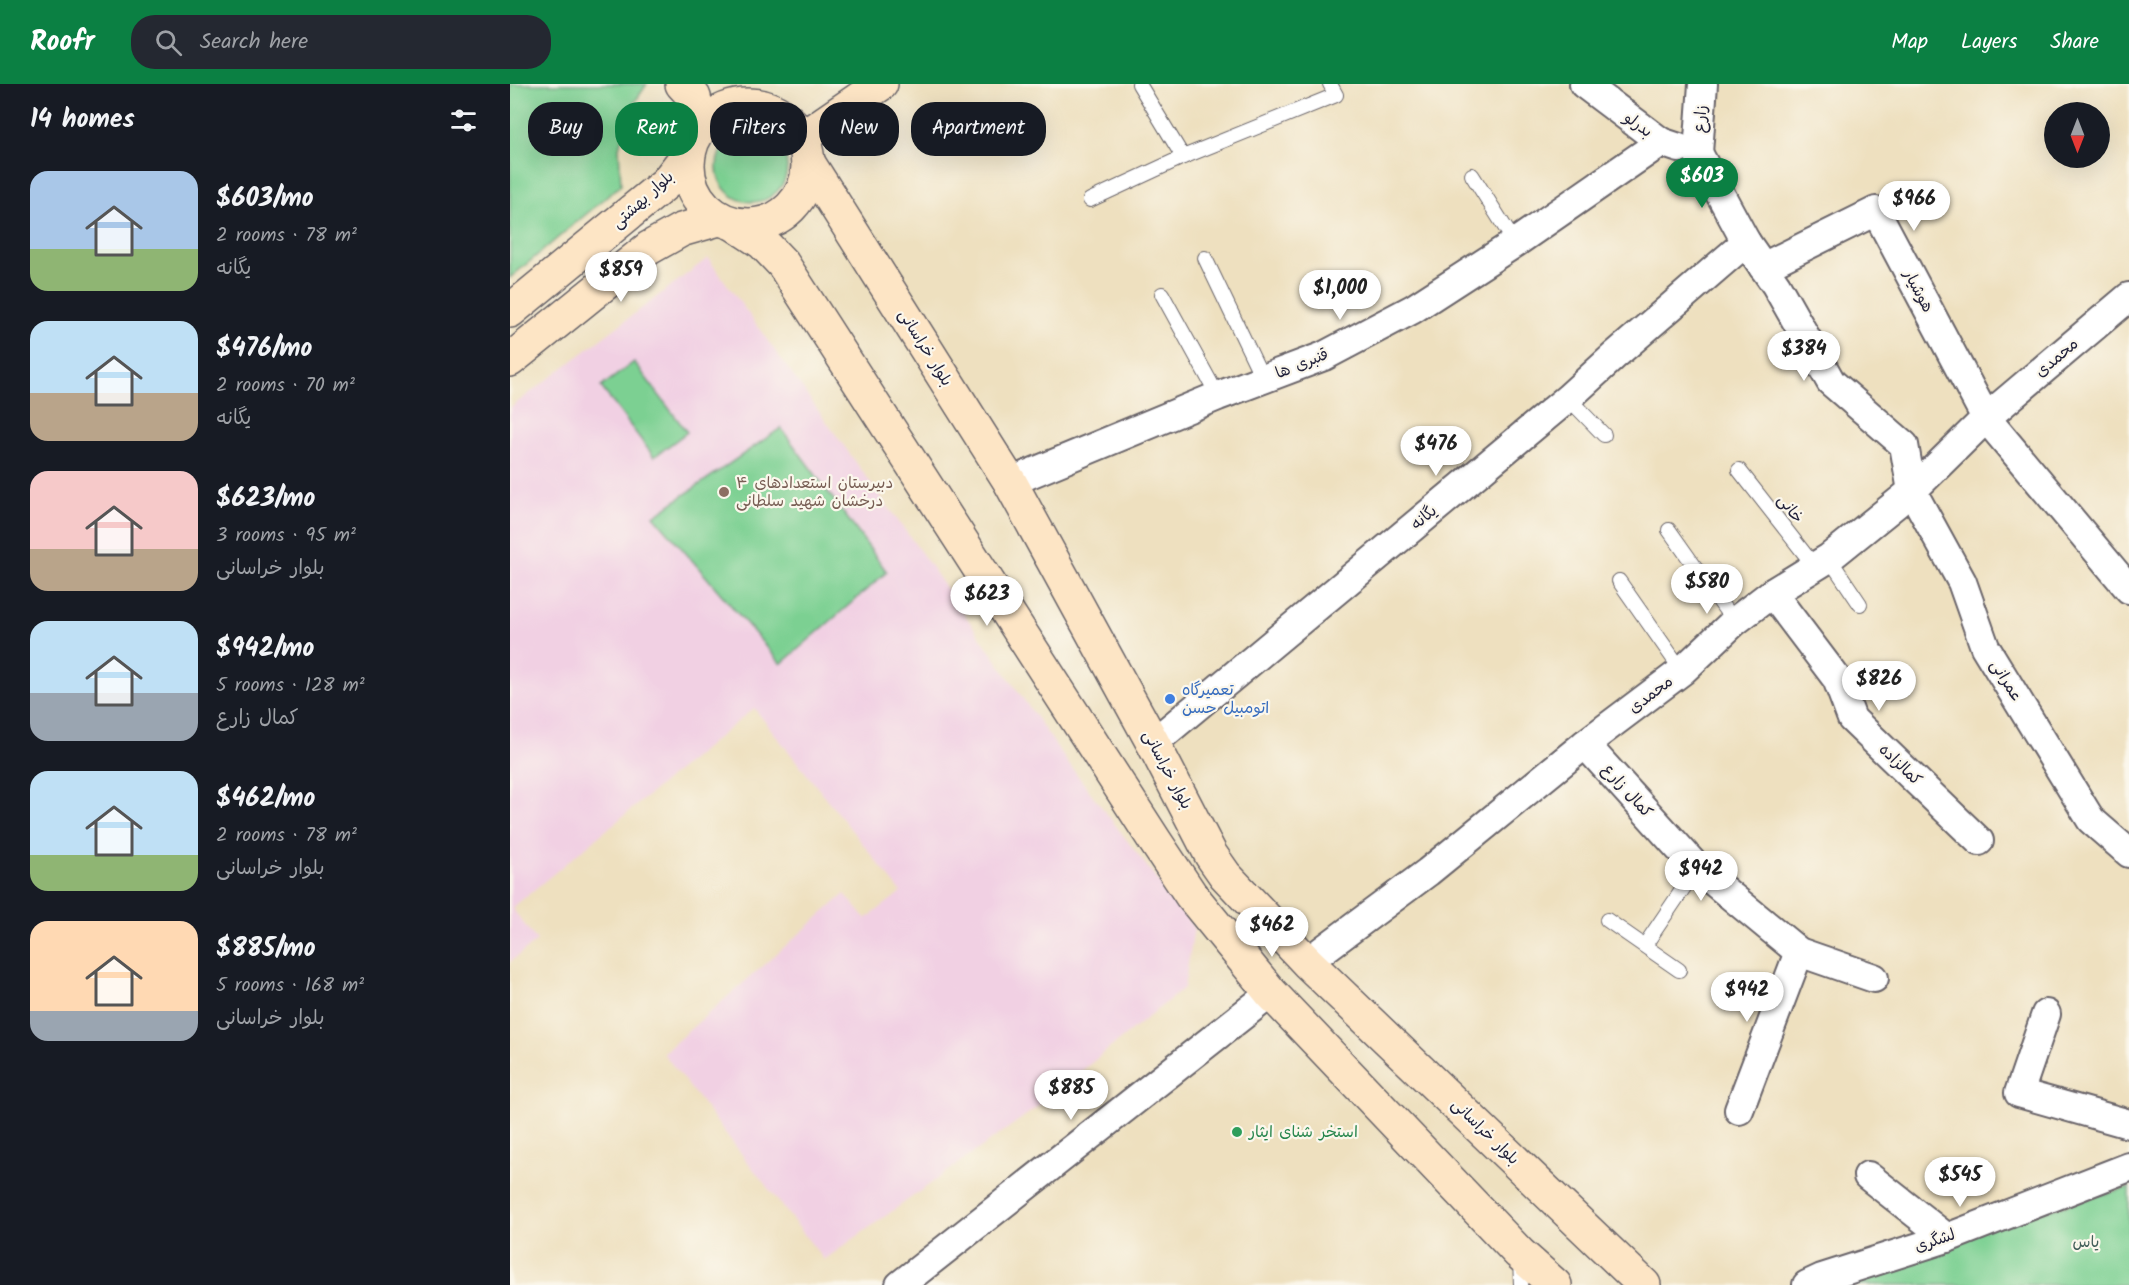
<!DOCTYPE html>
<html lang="en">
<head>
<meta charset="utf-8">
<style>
  :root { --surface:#171b24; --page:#242831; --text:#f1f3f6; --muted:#9ea1a6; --accent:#0b8043 }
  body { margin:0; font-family:Kalam,"Playpen Sans Arabic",sans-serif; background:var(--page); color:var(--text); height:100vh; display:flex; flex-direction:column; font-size:22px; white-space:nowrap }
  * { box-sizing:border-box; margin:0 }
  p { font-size:20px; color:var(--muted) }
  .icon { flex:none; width:33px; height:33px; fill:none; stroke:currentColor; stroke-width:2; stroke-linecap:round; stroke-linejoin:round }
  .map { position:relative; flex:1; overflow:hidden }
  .drawer { display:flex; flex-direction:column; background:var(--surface); width:510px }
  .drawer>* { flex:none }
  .hud { position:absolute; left:18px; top:18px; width:570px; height:54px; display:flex; gap:12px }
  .needle { width:39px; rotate:180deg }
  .controls { position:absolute; left:1534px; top:18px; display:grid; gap:12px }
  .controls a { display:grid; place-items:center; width:66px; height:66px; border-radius:50%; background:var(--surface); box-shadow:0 6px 24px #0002; font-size:30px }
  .price { position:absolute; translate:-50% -51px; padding:0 14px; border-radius:21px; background:#fff; color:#222; font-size:20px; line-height:39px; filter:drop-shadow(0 2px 3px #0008) }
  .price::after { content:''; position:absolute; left:50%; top:36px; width:18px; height:14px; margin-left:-9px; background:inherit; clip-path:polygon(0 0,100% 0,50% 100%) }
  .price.on { background:var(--accent); color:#fff }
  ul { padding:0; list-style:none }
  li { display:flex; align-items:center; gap:18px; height:150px; padding:0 30px }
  li span { display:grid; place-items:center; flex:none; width:168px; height:120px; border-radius:18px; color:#555 }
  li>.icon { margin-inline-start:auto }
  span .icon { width:72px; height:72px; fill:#fffc; stroke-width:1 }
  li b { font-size:26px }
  h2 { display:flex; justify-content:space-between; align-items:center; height:72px; padding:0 30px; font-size:26px }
  .pill { padding:0 21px; border-radius:24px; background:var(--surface); box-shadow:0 6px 24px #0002; font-size:21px; line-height:54px }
  .pill.on { background:var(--accent); color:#fff }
  header { display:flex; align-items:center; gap:36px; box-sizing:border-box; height:84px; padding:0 30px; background:var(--accent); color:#fff }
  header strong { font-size:28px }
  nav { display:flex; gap:33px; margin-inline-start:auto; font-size:21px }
  .search { width:420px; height:54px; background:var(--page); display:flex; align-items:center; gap:15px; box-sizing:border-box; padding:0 21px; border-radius:24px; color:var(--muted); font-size:22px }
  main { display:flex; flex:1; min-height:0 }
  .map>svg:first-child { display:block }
  .built { fill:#f1d0e3 }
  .green { fill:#7cd092; stroke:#4f7966; stroke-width:1.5 }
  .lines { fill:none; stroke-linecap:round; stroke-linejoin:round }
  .lane-casing { stroke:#696469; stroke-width:16 }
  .street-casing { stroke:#696469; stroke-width:32 }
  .secondary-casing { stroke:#696469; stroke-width:36 }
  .lane { stroke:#fff; stroke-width:14 }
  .street { stroke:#fff; stroke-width:28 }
  .secondary { stroke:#fde5c5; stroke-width:33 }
  .education-dot { fill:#8d6e63; stroke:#fbf7ec; stroke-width:2 }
  .shop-dot { fill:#3f7fe0; stroke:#fbf7ec; stroke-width:2 }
  .leisure-dot { fill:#2e9e5b; stroke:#fbf7ec; stroke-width:2 }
  .labels { text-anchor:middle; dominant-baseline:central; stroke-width:4.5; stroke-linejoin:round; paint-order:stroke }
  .street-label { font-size:16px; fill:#22223b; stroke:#fbf7ec }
  .education-label { font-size:16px; fill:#785e54; stroke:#fbf7ec; text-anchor:start }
  .shop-label { font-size:16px; fill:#366cbe; stroke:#fbf7ec; text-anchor:start }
  .leisure-label { font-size:16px; fill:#27864d; stroke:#fbf7ec; text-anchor:start }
  .park-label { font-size:16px; fill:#425f59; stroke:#fbf7ec }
</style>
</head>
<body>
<header>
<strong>Roofr</strong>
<div class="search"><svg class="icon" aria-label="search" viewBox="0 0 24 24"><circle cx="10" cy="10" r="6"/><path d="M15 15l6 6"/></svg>Search here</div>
<nav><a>Map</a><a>Layers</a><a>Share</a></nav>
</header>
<main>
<section class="drawer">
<h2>14 homes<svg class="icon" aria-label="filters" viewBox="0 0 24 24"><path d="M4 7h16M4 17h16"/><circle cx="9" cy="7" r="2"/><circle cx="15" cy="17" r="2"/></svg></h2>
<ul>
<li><span style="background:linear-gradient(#a9c7e8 65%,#8fb573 0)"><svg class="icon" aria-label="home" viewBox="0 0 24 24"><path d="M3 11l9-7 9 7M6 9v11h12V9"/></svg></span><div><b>$603/mo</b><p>2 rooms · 78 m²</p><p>یگانه</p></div></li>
<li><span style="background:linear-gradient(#bfe0f5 60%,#b9a48a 0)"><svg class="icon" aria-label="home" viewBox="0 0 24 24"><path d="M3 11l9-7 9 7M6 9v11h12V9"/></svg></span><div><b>$476/mo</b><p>2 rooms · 70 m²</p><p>یگانه</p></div></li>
<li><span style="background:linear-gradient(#f6c9c9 65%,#b9a48a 0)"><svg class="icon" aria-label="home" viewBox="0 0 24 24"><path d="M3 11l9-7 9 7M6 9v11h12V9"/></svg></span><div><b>$623/mo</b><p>3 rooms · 95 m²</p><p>بلوار خراسانی</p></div></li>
<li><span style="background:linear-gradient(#bfe0f5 60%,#9aa5b1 0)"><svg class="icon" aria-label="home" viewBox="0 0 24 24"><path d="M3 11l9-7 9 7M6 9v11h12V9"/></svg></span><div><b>$942/mo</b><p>5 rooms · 128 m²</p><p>کمال زارع</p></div></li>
<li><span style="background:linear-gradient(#bfe0f5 70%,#8fb573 0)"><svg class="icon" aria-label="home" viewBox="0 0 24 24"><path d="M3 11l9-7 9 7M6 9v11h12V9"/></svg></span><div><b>$462/mo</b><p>2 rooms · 78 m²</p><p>بلوار خراسانی</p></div></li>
<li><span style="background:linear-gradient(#ffd9b3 75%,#9aa5b1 0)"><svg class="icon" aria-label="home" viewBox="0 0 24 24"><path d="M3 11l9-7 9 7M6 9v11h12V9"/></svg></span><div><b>$885/mo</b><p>5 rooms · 168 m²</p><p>بلوار خراسانی</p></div></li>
</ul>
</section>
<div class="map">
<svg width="1619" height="1201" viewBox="0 0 1619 1201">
  <rect width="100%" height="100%" fill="#fbf7ec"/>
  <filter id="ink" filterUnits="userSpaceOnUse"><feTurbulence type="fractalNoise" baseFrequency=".0167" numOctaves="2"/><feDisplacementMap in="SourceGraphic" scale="12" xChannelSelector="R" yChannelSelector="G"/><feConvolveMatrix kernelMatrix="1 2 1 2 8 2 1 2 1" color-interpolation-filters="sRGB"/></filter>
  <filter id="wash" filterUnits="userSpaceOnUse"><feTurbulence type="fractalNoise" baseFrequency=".008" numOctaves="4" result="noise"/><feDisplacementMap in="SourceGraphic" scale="24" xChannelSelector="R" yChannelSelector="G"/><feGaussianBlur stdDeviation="1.35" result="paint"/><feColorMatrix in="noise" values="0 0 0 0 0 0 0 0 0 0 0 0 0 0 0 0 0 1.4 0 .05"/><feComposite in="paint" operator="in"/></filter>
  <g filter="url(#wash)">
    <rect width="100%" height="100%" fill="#eee0bf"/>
    <!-- built -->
    <path class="built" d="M198,174L418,478L558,679L684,844L674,904L522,1027L314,1176L153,969L335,810L356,835L391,808L244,624L2,824L27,857L0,878V324Z"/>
    <!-- green -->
    <g class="green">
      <path d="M0,0H137L119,27L109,64L111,101L0,194Z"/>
      <circle cx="242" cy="83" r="35"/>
      <path d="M124,278L177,348L144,373L91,303Z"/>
      <path d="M271,344L377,488L271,580L144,432Z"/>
      <path d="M1619,1103V1201H1315L1437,1154Z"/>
    </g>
  </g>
  <g filter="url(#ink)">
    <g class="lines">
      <!-- lane casing -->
      <g class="lane-casing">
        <g id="lane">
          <path d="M629,0L673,73"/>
          <path d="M962,91L1005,159"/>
          <path d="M580,116L673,73L826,11L820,0"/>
          <path d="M695,174L753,295"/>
          <path d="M652,210L708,312"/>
          <path d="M1058,314L1094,351"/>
          <path d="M1229,386L1305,483"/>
          <path d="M1159,446L1224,538"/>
          <path d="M1319,474L1350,520"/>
          <path d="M1109,497L1172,587"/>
          <path d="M1097,836L1169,886"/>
          <path d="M1135,861L1187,784"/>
          <path d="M1010,1174L1011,1201"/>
        </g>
      </g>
      <!-- street casing -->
      <g class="street-casing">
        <g id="street">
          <path d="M1074,0L1151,58L1169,64"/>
          <path d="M1188,69L1236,158L1266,201L1321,298L1394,361L1402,407L1452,498L1475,563L1581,736L1619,769"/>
          <path d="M1188,69L1193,0"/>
          <path d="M1253,183L1366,127L1476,334L1619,505"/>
          <path d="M500,398L708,312L814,272L903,225L1005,159L1151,58"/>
          <path d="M1262,509L1327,595L1342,635L1469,757"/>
          <path d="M643,659L1058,314L1104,272L1236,158"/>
          <path d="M1075,660L1187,784L1289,868L1364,894"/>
          <path d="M797,878L918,788L1075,660L1172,587L1224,538L1262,509L1319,474L1402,407L1476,334L1619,213"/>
          <path d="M1536,930L1509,1009L1619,1040"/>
          <path d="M1229,1026L1289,868"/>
          <path d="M1358,1092L1437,1154"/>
          <path d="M390,1201L761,909"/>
          <path d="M1297,1201L1312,1194L1437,1154L1619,1083"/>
        </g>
      </g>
      <!-- secondary casing -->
      <g class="secondary-casing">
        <g id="secondary">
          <path d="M172,0L184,13L191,42"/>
          <circle cx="238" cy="81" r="60"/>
          <path d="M292,54L371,0"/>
          <path d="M298,78L500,398L643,659L701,771L715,791L797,878L1134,1201"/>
          <path d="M227,142L253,159L273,180L645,757L681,811L761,909L1009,1169L1045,1201"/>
          <path d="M0,227L156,99L179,69"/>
          <path d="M0,276L139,164L171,146L209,135"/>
        </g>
      </g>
      <!-- lane -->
      <use href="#lane" class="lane"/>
      <!-- street -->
      <use href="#street" class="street"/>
      <!-- secondary -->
      <use href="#secondary" class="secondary"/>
    </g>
  </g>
  <!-- markers -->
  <circle class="education-dot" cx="214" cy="408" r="6"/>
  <circle class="shop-dot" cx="660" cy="615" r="6"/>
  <circle class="leisure-dot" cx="727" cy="1048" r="6"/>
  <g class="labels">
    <!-- street labels -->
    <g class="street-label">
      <text transform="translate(1191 35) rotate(-86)">زارع</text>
      <text transform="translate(1128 41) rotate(37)">بدرلو</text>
      <text transform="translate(133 116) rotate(-42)">بلوار بهشتی</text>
      <text transform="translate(1408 207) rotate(62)">هوشیار</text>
      <text transform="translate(415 264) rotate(58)">بلوار خراسانی</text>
      <text transform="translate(1547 274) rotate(-40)">محمدی</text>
      <text transform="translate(792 280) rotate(-22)">قنبری ها</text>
      <text transform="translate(1280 425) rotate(52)">خانی</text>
      <text transform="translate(914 434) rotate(-40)">یگانه</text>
      <text transform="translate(1496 597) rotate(58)">عمرانی</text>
      <text transform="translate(1141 611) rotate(-37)">محمدی</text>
      <text transform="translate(1390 681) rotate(44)">کمالزاده</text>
      <text transform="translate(657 686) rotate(62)">بلوار خراسانی</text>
      <text transform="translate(1117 707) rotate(48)">کمال زارع</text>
      <text transform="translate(975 1048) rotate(44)">بلوار خراسانی</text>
      <text transform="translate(1425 1157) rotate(-19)">لشگری</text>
    </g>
    <!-- education labels -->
    <g class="education-label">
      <text x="226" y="399">۴ دبیرستان استعدادهای<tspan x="226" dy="18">درخشان شهید سلطانی</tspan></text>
    </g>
    <!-- shop labels -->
    <g class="shop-label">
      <text x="672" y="606">تعمیرگاه<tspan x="672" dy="18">اتومبیل حسن</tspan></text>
    </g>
    <!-- leisure labels -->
    <g class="leisure-label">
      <text x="739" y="1048">استخر شنای ایثار</text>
    </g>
    <!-- park labels -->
    <g class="park-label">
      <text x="1576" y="1158">یاس</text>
    </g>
  </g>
</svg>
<div class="controls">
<a><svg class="needle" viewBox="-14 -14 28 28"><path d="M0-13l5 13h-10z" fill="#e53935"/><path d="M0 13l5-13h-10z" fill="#9ea1a6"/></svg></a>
</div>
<b class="price on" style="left:1192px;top:125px">$603</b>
<b class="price" style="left:1404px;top:148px">$966</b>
<b class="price" style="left:111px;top:219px">$859</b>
<b class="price" style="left:830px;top:237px">$1,000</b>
<b class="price" style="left:1294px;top:298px">$384</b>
<b class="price" style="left:926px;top:393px">$476</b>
<b class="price" style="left:1197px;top:531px">$580</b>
<b class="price" style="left:477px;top:543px">$623</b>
<b class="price" style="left:1369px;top:628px">$826</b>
<b class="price" style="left:1191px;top:818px">$942</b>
<b class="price" style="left:762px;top:874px">$462</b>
<b class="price" style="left:1237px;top:939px">$942</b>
<b class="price" style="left:561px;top:1037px">$885</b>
<b class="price" style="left:1450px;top:1124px">$545</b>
<div class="hud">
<a class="pill">Buy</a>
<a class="pill on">Rent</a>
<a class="pill">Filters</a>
<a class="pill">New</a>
<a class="pill">Apartment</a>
</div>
</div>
</main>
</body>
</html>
